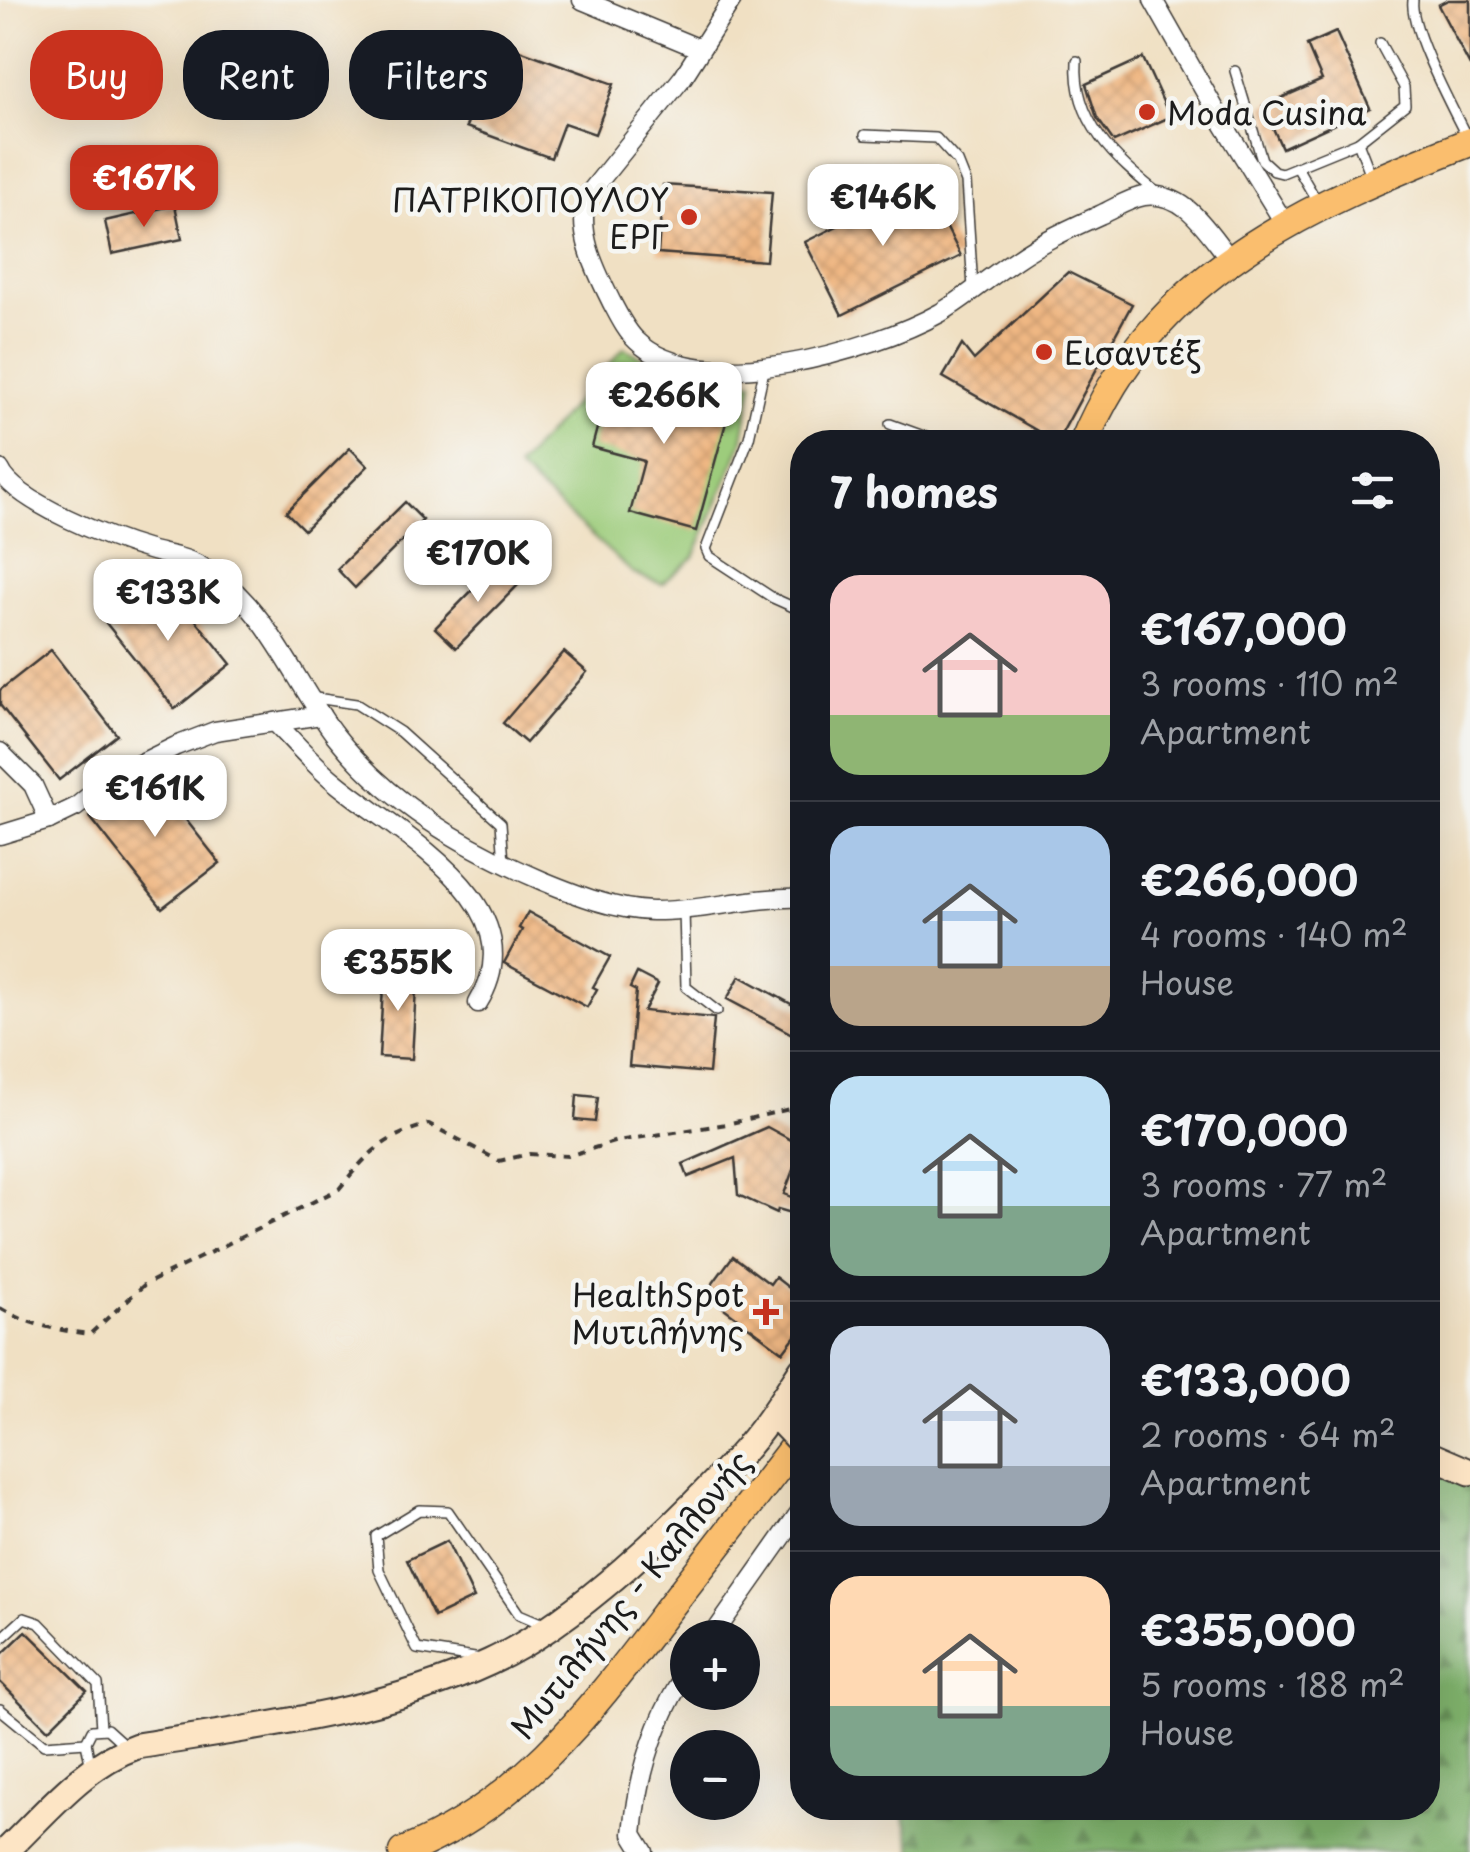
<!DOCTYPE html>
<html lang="en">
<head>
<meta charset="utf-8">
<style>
  :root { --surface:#171b24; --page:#242831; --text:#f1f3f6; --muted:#9ea1a6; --line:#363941; --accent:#c8321e }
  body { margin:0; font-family:"Playpen Sans",sans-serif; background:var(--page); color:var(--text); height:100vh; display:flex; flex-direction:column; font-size:38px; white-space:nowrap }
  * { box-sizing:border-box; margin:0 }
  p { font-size:32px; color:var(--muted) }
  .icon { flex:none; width:55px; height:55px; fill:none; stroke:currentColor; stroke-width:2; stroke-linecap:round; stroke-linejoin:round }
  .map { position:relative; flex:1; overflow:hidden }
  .drawer { position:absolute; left:790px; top:430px; width:650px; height:1390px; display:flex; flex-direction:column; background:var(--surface); border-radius:40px; box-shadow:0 10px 40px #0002 }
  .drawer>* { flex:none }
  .guide { position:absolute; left:30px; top:30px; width:610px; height:90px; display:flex; gap:20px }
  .tools { position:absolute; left:670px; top:1620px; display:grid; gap:20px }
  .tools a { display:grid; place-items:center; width:90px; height:90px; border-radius:50%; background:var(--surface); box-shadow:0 10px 40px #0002; font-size:50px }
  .price { position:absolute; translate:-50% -85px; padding:0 22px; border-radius:20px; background:#fff; color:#222; font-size:32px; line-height:65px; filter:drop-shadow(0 2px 5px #0008) }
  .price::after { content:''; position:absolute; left:50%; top:60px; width:30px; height:22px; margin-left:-15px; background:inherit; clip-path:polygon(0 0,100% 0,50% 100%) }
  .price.current { background:var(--accent); color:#fff }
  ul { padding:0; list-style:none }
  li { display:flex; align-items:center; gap:30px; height:250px; padding:0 40px }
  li+li { border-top:2px solid var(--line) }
  li span { display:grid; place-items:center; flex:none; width:280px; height:200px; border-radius:30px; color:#555 }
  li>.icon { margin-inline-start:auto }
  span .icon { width:120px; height:120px; fill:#fffc; stroke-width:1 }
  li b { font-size:42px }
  h2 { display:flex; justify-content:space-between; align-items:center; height:120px; padding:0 40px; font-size:42px }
  .pill { padding:0 35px; border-radius:40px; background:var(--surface); box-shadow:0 10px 40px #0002; font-size:35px; line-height:90px }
  .pill.current { background:var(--accent); color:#fff }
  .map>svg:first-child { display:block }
  .forest { fill:url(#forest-firs); stroke:#4d6644; stroke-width:2.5 }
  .park { fill:#9dcc7b; stroke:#5c744c; stroke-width:2.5 }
  .building { fill:url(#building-cross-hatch) }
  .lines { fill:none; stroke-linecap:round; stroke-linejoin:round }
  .lane-casing { stroke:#3c3935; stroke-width:12 }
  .street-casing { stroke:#3c3935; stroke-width:21 }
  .secondary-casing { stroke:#3c3935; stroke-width:29 }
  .primary-casing { stroke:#3c3935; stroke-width:31 }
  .path { stroke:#3c3935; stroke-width:4; stroke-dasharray:8 8; stroke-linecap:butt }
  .lane { stroke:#fff; stroke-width:9 }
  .street { stroke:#fff; stroke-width:18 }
  .secondary { stroke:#fde5c5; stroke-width:25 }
  .primary { stroke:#fabe6e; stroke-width:28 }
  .secondary-bridge-casing { stroke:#3c3935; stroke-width:29; stroke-linecap:butt }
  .secondary-bridge { stroke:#fde5c5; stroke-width:25 }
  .poi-dot { fill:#c8321e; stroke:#f6f6f2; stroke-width:4 }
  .labels { text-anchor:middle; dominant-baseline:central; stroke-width:9; stroke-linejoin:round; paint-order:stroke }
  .poi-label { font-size:32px; fill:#1c1c1c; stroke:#f6f6f2; text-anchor:start }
  .street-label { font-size:32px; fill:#1c1c1c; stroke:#f6f6f2 }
</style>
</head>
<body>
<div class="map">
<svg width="1470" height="1852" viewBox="0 0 1470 1852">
  <defs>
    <pattern id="forest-firs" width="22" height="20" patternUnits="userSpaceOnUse" patternTransform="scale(2.5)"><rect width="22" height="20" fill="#7eb06b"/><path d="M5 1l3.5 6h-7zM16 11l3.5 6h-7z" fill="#668e57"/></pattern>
    <pattern id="building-cross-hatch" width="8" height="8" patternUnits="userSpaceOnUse" patternTransform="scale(2.5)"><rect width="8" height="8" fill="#efb783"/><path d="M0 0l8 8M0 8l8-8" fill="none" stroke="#cc9d71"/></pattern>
  </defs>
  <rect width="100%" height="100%" fill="#f6f6f2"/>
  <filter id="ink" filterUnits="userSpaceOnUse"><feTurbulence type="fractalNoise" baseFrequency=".01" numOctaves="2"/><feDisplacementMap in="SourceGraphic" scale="20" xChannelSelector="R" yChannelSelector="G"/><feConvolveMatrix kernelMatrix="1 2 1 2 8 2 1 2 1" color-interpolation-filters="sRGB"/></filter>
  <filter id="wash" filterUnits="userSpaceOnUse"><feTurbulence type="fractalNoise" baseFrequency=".0048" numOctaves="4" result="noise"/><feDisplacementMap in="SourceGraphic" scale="40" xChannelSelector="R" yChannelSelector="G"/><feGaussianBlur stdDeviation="2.25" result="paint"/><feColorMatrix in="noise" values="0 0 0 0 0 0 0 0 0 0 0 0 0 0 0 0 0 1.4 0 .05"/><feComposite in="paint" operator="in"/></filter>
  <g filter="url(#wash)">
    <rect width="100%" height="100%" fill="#f0e0c3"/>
    <!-- forest -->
    <path class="forest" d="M1428,1462L1470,1480V1852H913L903,1808H1428Z"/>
    <!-- park -->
    <path class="park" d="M624,348L693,383L753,382L742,444L694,557L662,584L634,574L517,468Z"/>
    <g id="blocks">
      <!-- building -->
      <g class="building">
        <path d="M1448,0H1470V66L1438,5Z"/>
        <path d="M1336,32L1370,108L1282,148L1263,106L1322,80L1307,45Z"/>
        <path d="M497,42L614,84L595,134L564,123L551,158L466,127Z"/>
        <path d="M1143,58L1170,117L1114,142L1097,118L1086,84Z"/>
        <path d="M924,183L961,256L842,315L805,242Z"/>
        <path d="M663,185L772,192L766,261L658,253Z"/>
        <path d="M175,205L182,239L112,254L105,221Z"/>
        <path d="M1068,272L1132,304L1057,442L943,377L962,345L974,360Z"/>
        <path d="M611,376L730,408L696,531L630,513L644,461L592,447Z"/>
        <path d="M350,448L368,466L304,530L286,512Z"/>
        <path d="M405,502L423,520L355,588L337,569Z"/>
        <path d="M499,563L520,583L456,648L435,628Z"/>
        <path d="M162,578L231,664L175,709L106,623Z"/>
        <path d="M51,650L117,735L59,780L0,705V690Z"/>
        <path d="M564,652L587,672L526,743L503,723Z"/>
        <path d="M149,773L220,863L162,908L90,817Z"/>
        <path d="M528,912L610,957L593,987L597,989L587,1007L504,963L522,930L519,928Z"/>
        <path d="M384,969L417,970L412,1059L379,1057Z"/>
        <path d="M637,973L658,984L644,1011L714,1018L709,1073L629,1066L636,991L630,988Z"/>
        <path d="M740,976L802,1010V1019L794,1035L727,999Z"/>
        <path d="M577,1095L598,1097L595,1122L575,1120Z"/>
        <path d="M767,1127L802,1146L784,1194L802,1201V1216L778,1209L777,1213L738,1195L735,1158L688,1177L683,1164Z"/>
        <path d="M733,1256L770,1284L775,1277L802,1298V1327L783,1352L705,1294Z"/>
        <path d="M447,1541L474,1598L434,1617L407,1560Z"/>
        <path d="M26,1631L87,1691L48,1730L0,1682V1656Z"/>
      </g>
    </g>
  </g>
  <g filter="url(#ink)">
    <use href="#blocks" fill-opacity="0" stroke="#3c3935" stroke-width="2.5"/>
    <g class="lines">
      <!-- lane casing -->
      <g class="lane-casing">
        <g id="lane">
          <path d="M1413,0C1409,29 1454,111 1468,140"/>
          <path d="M1077,61C1073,122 1115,159 1159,194"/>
          <path d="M1235,71L1262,160L1274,171L1282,173L1358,142L1372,178"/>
          <path d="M865,135L936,138L958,162L966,182L973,288"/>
          <path d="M1358,142L1405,105L1404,87L1380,43"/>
          <path d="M1297,167L1318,203"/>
          <path d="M765,366L749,438L706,549L709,556L773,598L802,611"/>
          <path d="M890,424L940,442"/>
          <path d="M309,697L356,704L400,732L501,823L504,862"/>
          <path d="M684,910L686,987L717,1011"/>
          <path d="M0,1640L24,1618L39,1623L98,1684L101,1728"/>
          <path d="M481,1659L417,1649L379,1570L376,1536L419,1510L448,1511L519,1614L545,1625"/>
          <path d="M0,1709L44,1745L86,1742"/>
          <path d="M91,1769L86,1742L92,1730L107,1729L128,1748"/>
        </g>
      </g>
      <!-- street casing -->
      <g class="street-casing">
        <g id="street">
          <path d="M582,0L700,49"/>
          <path d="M732,0L683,77L588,195C575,231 596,271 612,303C619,316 626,331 637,341C699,402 874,350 940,313C967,297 989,277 1015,260C1042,241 1071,228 1102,214C1115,208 1130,198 1144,196C1186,191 1206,230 1230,259"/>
          <path d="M1153,0L1224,125L1285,224"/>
          <path d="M0,469C14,502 114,540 149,550C176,558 187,556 212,573C268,610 295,683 335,735C389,804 463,847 543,881C577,895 615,910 652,911C701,912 751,896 802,898"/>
          <path d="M275,722C294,742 313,764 335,782C397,834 539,904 478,1003"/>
          <path d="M0,752L33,785L49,820"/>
          <path d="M0,835L49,820L76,807L111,778L176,746L215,731L321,715"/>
          <path d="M711,1638L802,1509"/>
          <path d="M644,1852L633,1834C638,1775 655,1719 688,1670"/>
        </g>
      </g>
      <!-- secondary casing -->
      <g class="secondary-casing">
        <g id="secondary">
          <path d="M1428,1454L1470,1472"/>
          <path d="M5,1852C45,1814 84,1764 137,1746C255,1727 380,1713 490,1662C575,1623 677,1524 740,1455C764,1429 783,1398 802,1369"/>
        </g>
      </g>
      <!-- primary casing -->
      <g class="primary-casing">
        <g id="primary">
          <path d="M1084,442C1154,272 1309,205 1470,142"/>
          <path d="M403,1852C522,1804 591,1710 666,1612C712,1553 757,1495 802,1436"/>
        </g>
      </g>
      <!-- path -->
      <path class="path" d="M0,1308C28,1325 57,1330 90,1334L144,1285L339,1189C369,1152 383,1137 429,1124L499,1161L529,1154L568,1156L617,1141L727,1124L802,1106"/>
      <!-- lane -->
      <use href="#lane" class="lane"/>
      <!-- street -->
      <use href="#street" class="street"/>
      <!-- secondary -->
      <use href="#secondary" class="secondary"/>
      <!-- primary -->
      <use href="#primary" class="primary"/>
      <!-- secondary-bridge casing -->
      <g class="secondary-bridge-casing">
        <path id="secondary-bridge" d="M783,1424L802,1444"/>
      </g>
      <!-- secondary-bridge -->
      <use href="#secondary-bridge" class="secondary-bridge"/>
    </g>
  </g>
  <!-- markers -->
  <g class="poi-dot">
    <circle cx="1147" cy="112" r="10"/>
    <circle cx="689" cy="217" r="10"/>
    <circle cx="1044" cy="352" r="10"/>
    <path d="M761 1297h10v10h10v10h-10v10h-10v-10h-10v-10h10z"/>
  </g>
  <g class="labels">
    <!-- poi labels -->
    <g class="poi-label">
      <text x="1167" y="112">Moda Cusina</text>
      <text x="669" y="199" text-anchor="end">ΠΑΤΡΙΚΟΠΟΥΛΟΥ<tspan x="669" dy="37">ΕΡΓ</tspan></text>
      <text x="1064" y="352">Εισαντέξ</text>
      <text x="744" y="1294" text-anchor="end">HealthSpot<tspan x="744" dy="37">Μυτιλήνης</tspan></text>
    </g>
    <!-- street labels -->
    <g class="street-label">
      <text transform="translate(630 1594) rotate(-51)">Μυτιλήνης - Καλλονής</text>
    </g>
  </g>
</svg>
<div class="tools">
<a>+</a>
<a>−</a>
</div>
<b class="price current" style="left:144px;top:230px">€167K</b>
<b class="price" style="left:883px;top:249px">€146K</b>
<b class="price" style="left:664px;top:447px">€266K</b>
<b class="price" style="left:478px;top:605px">€170K</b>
<b class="price" style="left:168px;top:644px">€133K</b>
<b class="price" style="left:155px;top:840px">€161K</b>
<b class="price" style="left:398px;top:1014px">€355K</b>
<div class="guide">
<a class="pill current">Buy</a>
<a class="pill">Rent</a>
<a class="pill">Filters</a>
</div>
<section class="drawer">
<h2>7 homes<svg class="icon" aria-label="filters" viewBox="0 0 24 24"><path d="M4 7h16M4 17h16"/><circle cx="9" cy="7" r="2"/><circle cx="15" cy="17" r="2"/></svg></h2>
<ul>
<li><span style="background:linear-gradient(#f6c9c9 70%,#8fb573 0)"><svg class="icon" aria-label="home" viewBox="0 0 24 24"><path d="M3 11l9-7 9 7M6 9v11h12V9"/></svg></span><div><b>€167,000</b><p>3 rooms · 110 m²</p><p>Apartment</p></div></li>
<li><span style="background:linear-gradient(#a9c7e8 70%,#b9a48a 0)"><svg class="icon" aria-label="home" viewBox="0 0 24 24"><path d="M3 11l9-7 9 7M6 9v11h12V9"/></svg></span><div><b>€266,000</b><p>4 rooms · 140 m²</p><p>House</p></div></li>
<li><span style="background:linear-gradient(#bfe0f5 65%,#7fa58c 0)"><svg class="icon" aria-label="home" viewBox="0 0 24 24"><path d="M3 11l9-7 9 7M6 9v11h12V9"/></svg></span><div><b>€170,000</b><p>3 rooms · 77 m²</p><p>Apartment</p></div></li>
<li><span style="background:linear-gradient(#c9d6e8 70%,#9aa5b1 0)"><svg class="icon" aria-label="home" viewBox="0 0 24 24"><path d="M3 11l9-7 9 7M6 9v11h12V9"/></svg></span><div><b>€133,000</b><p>2 rooms · 64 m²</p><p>Apartment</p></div></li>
<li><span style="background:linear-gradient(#ffd9b3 65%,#7fa58c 0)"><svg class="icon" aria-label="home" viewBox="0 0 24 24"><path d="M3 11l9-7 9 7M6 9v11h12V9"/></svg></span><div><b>€355,000</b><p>5 rooms · 188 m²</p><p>House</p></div></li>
</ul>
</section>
</div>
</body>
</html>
